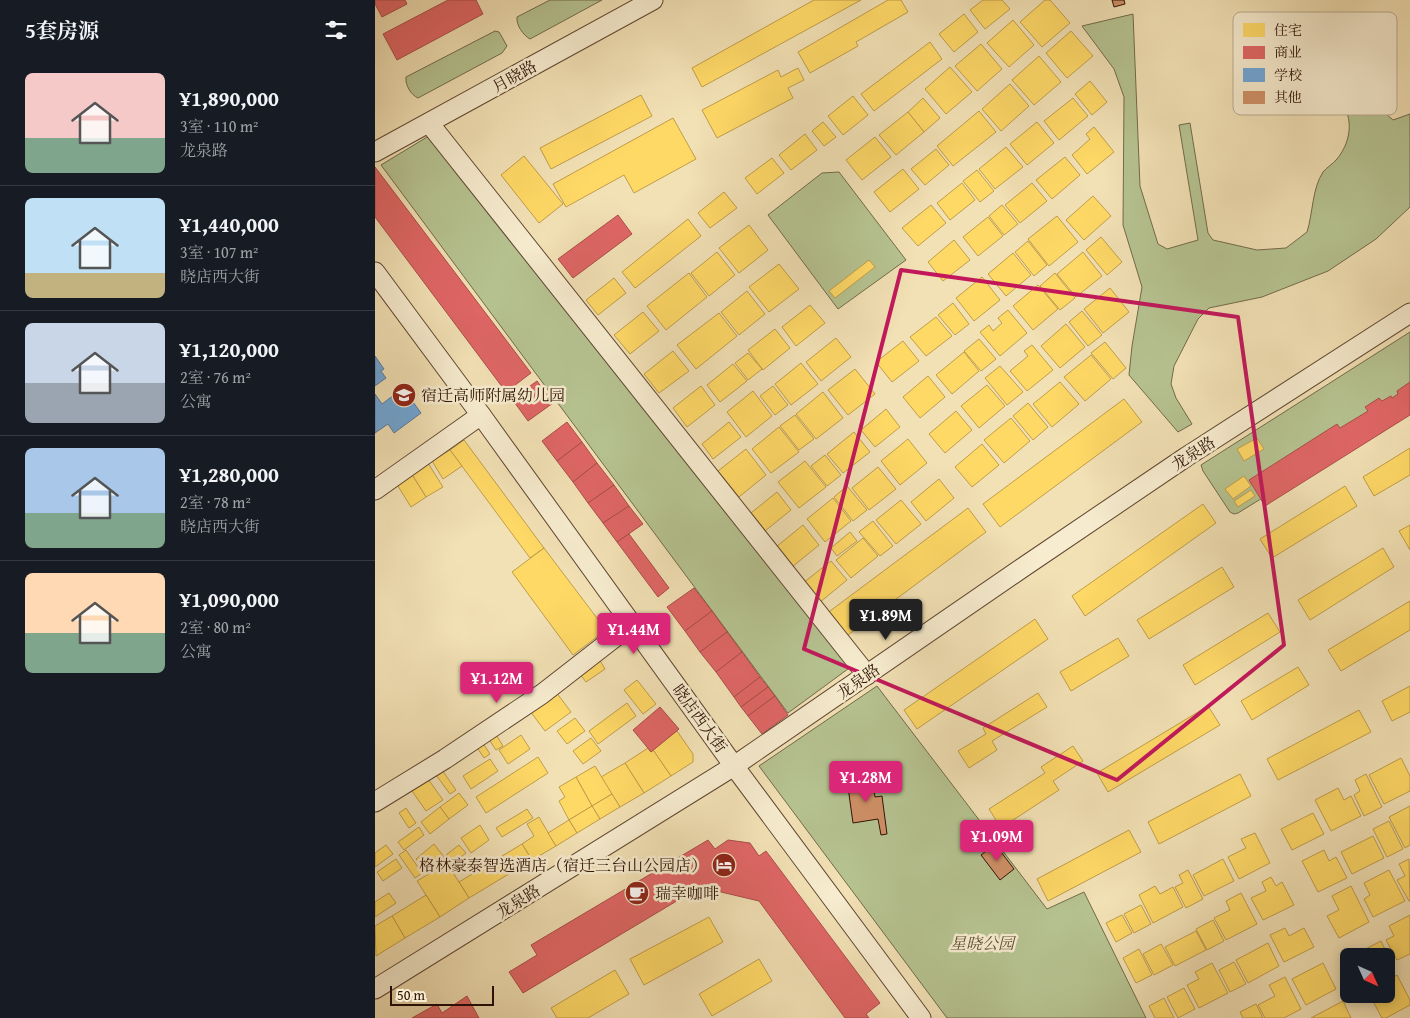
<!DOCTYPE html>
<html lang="zh">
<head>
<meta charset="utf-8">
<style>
  :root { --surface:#171b24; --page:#20242c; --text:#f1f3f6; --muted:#9ea1a6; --line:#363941; --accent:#db2777 }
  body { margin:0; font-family:"Gentium Book Plus","Noto Serif SC",serif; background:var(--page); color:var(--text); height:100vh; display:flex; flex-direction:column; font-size:19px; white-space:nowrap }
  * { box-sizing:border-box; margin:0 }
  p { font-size:16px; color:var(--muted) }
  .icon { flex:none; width:28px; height:28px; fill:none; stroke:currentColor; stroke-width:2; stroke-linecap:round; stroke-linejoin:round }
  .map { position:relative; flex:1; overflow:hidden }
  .drawer { display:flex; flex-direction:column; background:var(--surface); width:375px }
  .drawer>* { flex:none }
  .needle { width:32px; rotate:135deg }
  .fabs { position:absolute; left:965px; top:948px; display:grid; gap:10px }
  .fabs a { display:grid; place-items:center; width:55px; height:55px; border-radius:8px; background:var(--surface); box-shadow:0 2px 12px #0003; font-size:25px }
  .scale { position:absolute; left:15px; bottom:12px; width:104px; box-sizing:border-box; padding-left:5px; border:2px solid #2e1205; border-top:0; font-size:14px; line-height:18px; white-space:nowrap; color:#2e1205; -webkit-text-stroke:4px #f7eccf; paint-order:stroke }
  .price { position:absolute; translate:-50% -42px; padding:0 11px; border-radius:5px; background:var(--accent); color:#fff; font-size:16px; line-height:32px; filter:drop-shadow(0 1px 2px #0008) }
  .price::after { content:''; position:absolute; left:50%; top:30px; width:15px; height:11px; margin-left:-8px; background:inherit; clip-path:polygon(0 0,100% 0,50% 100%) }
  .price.current { background:#222; color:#fff }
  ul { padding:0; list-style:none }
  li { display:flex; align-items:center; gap:15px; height:125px; padding:0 25px }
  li+li { border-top:1px solid var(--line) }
  li span { display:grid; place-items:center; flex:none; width:140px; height:100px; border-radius:8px; color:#555 }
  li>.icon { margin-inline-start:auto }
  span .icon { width:60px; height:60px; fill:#fffc; stroke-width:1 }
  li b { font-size:21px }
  h2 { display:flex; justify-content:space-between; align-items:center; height:60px; padding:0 25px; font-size:21px }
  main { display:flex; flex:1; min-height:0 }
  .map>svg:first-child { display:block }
  .green { fill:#b6c391; stroke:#726a4b }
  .homes { fill:#ffd966; stroke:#c09d49 }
  .shops { fill:#e06666; stroke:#ab4d49 }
  .schools { fill:#6fa8dc; stroke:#5c7b9c }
  .building { fill:#cf9067; stroke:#2e1205 }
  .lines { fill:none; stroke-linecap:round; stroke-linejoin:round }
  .minor-casing { stroke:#5f4631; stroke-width:21 }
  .minor { stroke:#f7eccf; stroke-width:19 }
  .marked { fill:none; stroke:#c2185b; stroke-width:4; stroke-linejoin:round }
  .labels { text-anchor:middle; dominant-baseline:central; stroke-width:5; stroke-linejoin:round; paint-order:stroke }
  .street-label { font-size:16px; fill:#2e1205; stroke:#f7eccf }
  .poi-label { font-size:16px; fill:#2e1205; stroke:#f7eccf; text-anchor:start }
  .park-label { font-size:16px; font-style:italic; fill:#5e5036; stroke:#f7eccf }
  .key { fill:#f7eccf; stroke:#bbab92; stroke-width:1 }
  .key-label { font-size:14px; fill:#2e1205 }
</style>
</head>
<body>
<main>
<section class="drawer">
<h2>5套房源<svg class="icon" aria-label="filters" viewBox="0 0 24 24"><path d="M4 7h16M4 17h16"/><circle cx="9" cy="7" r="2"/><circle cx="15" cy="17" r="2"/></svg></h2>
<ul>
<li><span style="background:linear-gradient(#f6c9c9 65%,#7fa58c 0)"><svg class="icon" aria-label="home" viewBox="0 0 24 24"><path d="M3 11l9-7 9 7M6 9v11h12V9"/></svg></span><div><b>¥1,890,000</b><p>3室 · 110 m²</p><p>龙泉路</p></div></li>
<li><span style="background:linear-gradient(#bfe0f5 75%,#c2b280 0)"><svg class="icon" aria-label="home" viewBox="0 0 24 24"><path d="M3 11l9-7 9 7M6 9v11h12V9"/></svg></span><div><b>¥1,440,000</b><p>3室 · 107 m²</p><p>晓店西大街</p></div></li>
<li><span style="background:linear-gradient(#c9d6e8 60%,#9aa5b1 0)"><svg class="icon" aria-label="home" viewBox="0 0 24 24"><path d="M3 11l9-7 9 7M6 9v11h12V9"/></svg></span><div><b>¥1,120,000</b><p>2室 · 76 m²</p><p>公寓</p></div></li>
<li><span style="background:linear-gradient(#a9c7e8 65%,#7fa58c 0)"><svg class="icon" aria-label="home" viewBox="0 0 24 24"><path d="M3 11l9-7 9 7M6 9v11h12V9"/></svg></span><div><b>¥1,280,000</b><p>2室 · 78 m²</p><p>晓店西大街</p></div></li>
<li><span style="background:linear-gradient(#ffd9b3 60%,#7fa58c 0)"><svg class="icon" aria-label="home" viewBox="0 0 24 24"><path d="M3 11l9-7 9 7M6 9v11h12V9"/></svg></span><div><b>¥1,090,000</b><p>2室 · 80 m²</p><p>公寓</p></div></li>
</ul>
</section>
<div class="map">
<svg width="1035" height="1018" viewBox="0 0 1035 1018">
  <rect width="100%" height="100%" fill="#f2e1b5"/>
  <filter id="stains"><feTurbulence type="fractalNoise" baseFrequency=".004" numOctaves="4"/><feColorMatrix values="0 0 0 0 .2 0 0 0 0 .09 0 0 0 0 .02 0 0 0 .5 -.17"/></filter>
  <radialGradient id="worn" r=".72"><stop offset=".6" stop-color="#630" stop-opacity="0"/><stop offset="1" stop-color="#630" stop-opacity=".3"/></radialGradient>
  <!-- green -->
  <g class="green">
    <path d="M175,0H227L155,39C148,35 141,25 142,17Z"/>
    <path d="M758,14L765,186L783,244L792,249L823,240L804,125L815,123L833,233L838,240L882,250L911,248L932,232C938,213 937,189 948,172C952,167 958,164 962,159C978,139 979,114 961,95C956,90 948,87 941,83L981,62L1009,112L1018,120L1035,114V207L1001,239L953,271L887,297L834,308L823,319L799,366L796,384L801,398L817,424L803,432L754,375L757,346L767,287L748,225L749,97L739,69L707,26Z"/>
    <path d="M120,31L124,32L132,46L127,53L43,98C36,95 30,85 31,77Z"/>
    <path d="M57,134L477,666L413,713L6,165Z"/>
    <path d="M464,172L531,260L463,309L393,215L447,173Z"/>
    <path d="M1035,332V407L863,513L859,514L855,512L828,471L826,465Z"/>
    <path d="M502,686L672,909L709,892L771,1018H572L384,766Z"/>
  </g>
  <!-- homes -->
  <g class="homes">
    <path d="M439,0H486L327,87L317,68Z"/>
    <path d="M513,0H526L533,12L481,42L483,46L435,73L423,52Z"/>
    <path d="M608,0H627L635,9L610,29L595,10Z"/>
    <path d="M670,0H675L695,23L667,47L645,22Z"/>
    <path d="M589,14L603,32L579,52L564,34Z"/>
    <path d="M638,20L659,45L634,67L612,43Z"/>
    <path d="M696,31L718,56L692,78L671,53Z"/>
    <path d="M555,42L567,59L499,111L486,94Z"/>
    <path d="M606,44L627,69L602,91L580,66Z"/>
    <path d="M664,56L686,82L659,105L637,80Z"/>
    <path d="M575,67L597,92L571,114L550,89Z"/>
    <path d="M423,68L429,80L413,88L418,98L342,138L327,110L403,70L406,77Z"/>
    <path d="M715,81L732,102L717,115L700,94Z"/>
    <path d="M635,84L654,106L626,131L607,109Z"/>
    <path d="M266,95L277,116L176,169L165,148Z"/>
    <path d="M478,96L493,115L468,135L453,116Z"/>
    <path d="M548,98L565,118L549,132L533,112Z"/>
    <path d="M698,98L713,116L684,140L669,121Z"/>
    <path d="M604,111L621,132L578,166L562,146Z"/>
    <path d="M533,112L549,132L521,155L504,135Z"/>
    <path d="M298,118L321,159L259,193L249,175L191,207L178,184Z"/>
    <path d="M448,122L461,137L449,146L437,131Z"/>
    <path d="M662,122L679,143L652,165L635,144Z"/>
    <path d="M719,127L739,152L712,174L697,155L715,139L711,134Z"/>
    <path d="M430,134L442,150L416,170L404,155Z"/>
    <path d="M500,137L516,157L487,180L471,160Z"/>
    <path d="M631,147L648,167L620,189L604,169Z"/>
    <path d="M561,149L574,165L550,185L536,169Z"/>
    <path d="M149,156L188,204L164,223L126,175Z"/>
    <path d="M690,157L705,175L677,199L661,180Z"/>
    <path d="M397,158L409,173L382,194L370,178Z"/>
    <path d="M528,169L544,189L515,212L499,192Z"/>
    <path d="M602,170L619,191L605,202L588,181Z"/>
    <path d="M587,183L600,200L575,220L562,203Z"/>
    <path d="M657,183L672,201L645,223L630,205Z"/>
    <path d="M349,192L362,208L335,228L323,213Z"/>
    <path d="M718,196L736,216L709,240L691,220Z"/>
    <path d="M556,205L571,223L543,246L527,228Z"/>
    <path d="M627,205L643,224L629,235L614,216Z"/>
    <path d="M682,216L703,242L674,266L653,239Z"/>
    <path d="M613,217L628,236L603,256L588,237Z"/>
    <path d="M313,219L326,236L260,288L247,272Z"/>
    <path d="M374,225L393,250L364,273L344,248Z"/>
    <path d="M726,237L747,262L732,275L711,250Z"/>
    <path d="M579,240L595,260L568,281L553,262Z"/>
    <path d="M653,241L672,265L659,276L640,252Z"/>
    <path d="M342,252L360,275L334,296L316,273Z"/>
    <path d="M708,252L727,276L701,297L682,274Z"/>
    <path d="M638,253L656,275L631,296L613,274Z"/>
    <path d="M494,260L500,267L460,298L454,291Z"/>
    <path d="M404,264L424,289L394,312L374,287Z"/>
    <path d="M314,273L332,297L291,330L272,306Z"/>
    <path d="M680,273L700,298L685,310L665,286Z"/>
    <path d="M607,277L625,300L599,321L581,298Z"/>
    <path d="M239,278L251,293L223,315L211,300Z"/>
    <path d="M663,285L683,309L658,330L638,306Z"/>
    <path d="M735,288L754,312L728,333L709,309Z"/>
    <path d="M372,291L390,314L364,335L346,312Z"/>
    <path d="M578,303L594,324L580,335L563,315Z"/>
    <path d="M435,305L450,323L421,346L407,327Z"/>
    <path d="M633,310L652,333L625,356L605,332L614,325L618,331L627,323L623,318Z"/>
    <path d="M707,311L727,335L713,346L694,322Z"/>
    <path d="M268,312L284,331L255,354L239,335Z"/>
    <path d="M344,313L362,336L321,369L302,345Z"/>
    <path d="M561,317L577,336L551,356L535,337Z"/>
    <path d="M691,324L710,347L685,368L666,346Z"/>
    <path d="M400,329L415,348L388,370L373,350Z"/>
    <path d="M461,338L476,357L446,381L431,362Z"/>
    <path d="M604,339L621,359L606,371L589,351Z"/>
    <path d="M528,341L544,361L517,382L501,362Z"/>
    <path d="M730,342L751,368L738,379L716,353Z"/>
    <path d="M657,345L678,370L652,391L635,371L653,356L649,351Z"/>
    <path d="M298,351L314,371L284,393L269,374Z"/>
    <path d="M589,352L604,371L577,394L561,375Z"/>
    <path d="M373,353L387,369L373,380L360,363Z"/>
    <path d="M716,355L736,379L710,401L689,377Z"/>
    <path d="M426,363L443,384L416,405L400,384Z"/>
    <path d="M358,364L372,381L345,402L332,385Z"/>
    <path d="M625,366L648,392L632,405L610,378Z"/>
    <path d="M480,369L500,394L473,415L453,390Z"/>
    <path d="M553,376L570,397L545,418L528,397Z"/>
    <path d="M685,382L704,404L677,427L658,404Z"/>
    <path d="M612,385L630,406L604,428L586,406Z"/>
    <path d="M326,386L340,405L312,427L298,408Z"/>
    <path d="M398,386L413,405L400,415L385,396Z"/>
    <path d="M378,391L397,416L371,437L352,412Z"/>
    <path d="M448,392L468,418L441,439L421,414Z"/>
    <path d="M749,399L767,422L625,527L608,504Z"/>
    <path d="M653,403L673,427L658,440L638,416Z"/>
    <path d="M511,409L525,427L500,447L486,430Z"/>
    <path d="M581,411L597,430L570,453L554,434Z"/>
    <path d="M420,415L439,439L424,450L405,426Z"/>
    <path d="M636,418L655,441L629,463L609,440Z"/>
    <path d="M354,422L366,437L338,459L327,444Z"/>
    <path d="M404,427L424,452L396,473L377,449Z"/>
    <path d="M479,432L495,452L468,473L452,454Z"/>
    <path d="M882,438L889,449L869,461L862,449Z"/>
    <path d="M533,439L552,463L525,485L506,461Z"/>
    <path d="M89,440L169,548L155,558L75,450Z"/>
    <path d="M607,444L624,465L597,487L580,467Z"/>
    <path d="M1035,448V475L999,496L988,477Z"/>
    <path d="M371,449L391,475L364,497L343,471Z"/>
    <path d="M75,450L87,466L68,479L57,461Z"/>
    <path d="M450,455L466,475L452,486L436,466Z"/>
    <path d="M430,461L451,487L424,508L403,482Z"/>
    <path d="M53,463L68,487L51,497L36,473Z"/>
    <path d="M503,467L521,489L494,510L477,488Z"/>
    <path d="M36,473L51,497L36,507L21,483Z"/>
    <path d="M869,476L876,486L858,499L850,489Z"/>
    <path d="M564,479L579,498L551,521L536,502Z"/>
    <path d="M472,486L492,510L478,521L459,497Z"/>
    <path d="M970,486L982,506L897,558L885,539Z"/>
    <path d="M876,490L880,496L863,507L859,501Z"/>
    <path d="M402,492L416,510L390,531L376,513Z"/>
    <path d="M458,498L476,521L450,542L432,519Z"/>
    <path d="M526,500L546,524L521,544L501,520Z"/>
    <path d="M828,504L841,523L710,616L697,596Z"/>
    <path d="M593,508L611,532L469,638L451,614Z"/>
    <path d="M498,521L518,546L505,556L484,532Z"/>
    <path d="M428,525L444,545L417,567L401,547Z"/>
    <path d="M1035,525V550L1024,531Z"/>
    <path d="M475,532L482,541L462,556L456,548Z"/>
    <path d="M488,538L503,556L476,578L461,560Z"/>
    <path d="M169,548L231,630L198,655L137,572Z"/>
    <path d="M1008,548L1019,567L935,620L923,600Z"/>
    <path d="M456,561L472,580L444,603L428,583Z"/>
    <path d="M847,567L859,587L774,639L762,620Z"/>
    <path d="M1035,601V630L966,671L953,650Z"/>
    <path d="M893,613L905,632L820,685L808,665Z"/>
    <path d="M660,619L673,639L542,729L529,710Z"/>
    <path d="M743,638L754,656L696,691L685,672Z"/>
    <path d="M224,659L230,669L211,682L204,673Z"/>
    <path d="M923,667L934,685L877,720L866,701Z"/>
    <path d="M262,680L281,704L268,714L249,690Z"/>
    <path d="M1035,686V712L1017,721L1007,701Z"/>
    <path d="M181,692L196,712L170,731L155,711Z"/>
    <path d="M663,693L672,707L617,741L622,750L594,768L583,751L611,734L608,728Z"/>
    <path d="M252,703L261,716L223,744L214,731Z"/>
    <path d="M833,706L845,725L733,792L722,773Z"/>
    <path d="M984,710L996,732L903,780L892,759Z"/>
    <path d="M200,718L210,731L192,744L182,731Z"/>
    <path d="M302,731L318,754V762L296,776L278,750Z"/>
    <path d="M120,733L128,746L121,750L113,738Z"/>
    <path d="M146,735L155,749L133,764L124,750Z"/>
    <path d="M216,738L226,751L208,764L198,751Z"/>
    <path d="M107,742L115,754L109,758L101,746Z"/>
    <path d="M698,746L708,761L678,781L684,790L626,828L614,809L670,773L666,767Z"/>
    <path d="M273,748L276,752L278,750L296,776L269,793L250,763Z"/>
    <path d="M163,757L173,773L111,813L101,797Z"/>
    <path d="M1026,758L1035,776V791L1009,804L994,775Z"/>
    <path d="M115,759L123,771L96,789L88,776Z"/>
    <path d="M250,763L269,793L245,807L226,777Z"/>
    <path d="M220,766L237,794L217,806L201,777Z"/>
    <path d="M67,770L81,790L75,794L61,775Z"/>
    <path d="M865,774L876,796L784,844L773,822Z"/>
    <path d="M991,774L1007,807L989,816L979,795L985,791L980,780Z"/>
    <path d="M201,777L217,806L194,820L184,801L190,797L184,787Z"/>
    <path d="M53,779L68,800L51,811L37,791Z"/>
    <path d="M963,788L969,800L976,796L986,816L956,831L940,800Z"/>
    <path d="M84,793L93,805L74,819L65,807Z"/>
    <path d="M237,794L245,807L225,819L217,806Z"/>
    <path d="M217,806L225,819L202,833L194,820Z"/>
    <path d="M1035,806V845L1030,848L1014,817Z"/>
    <path d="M65,807L74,819L55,834L46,822Z"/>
    <path d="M31,808L41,823L34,828L24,813Z"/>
    <path d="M152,809L158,818L127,837L121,828Z"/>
    <path d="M938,813L949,834L917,850L906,829Z"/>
    <path d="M164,817L181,846L157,860L147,844L159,836L152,824Z"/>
    <path d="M194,820L202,833L181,846L173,833Z"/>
    <path d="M1014,821L1028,849L1012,857L998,829Z"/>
    <path d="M105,825L114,840L96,853L86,838Z"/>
    <path d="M44,827L49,835L29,850L23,842Z"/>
    <path d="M754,830L766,852L673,901L662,879Z"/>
    <path d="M880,833L895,863L864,879L853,857L871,848L866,839Z"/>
    <path d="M998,836L1009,858L977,874L966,852Z"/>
    <path d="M59,844L69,857L51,871L41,859Z"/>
    <path d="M147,844L157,860L94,898L84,882Z"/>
    <path d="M11,845L18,854L0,867V853Z"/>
    <path d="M84,845L91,853L78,863L71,855Z"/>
    <path d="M31,850L47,873L40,878L24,855Z"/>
    <path d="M949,850L954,861L961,857L972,878L943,892L927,861Z"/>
    <path d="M21,859L27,868L8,881L2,872Z"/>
    <path d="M848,859L859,881L829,896L818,875Z"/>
    <path d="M1034,859L1035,901H1034L1022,880L1030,876L1024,864Z"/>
    <path d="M72,863L94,898L65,917L42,881Z"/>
    <path d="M813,870L828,899L811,908L800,887L808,883L804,875Z"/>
    <path d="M1014,870L1030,901L998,917L989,899L995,895L989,883Z"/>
    <path d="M896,877L901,886L907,882L919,905L888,920L876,898L891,891L887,882Z"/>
    <path d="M780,886L785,894L798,887L808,907L778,923L764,895Z"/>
    <path d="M976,886L994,922L964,938L952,916L964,910L957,896Z"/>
    <path d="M14,893L21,903L0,917V902Z"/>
    <path d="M866,893L882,924L851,940L839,918L855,910L851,901Z"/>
    <path d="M51,895L65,917L30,938L17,916Z"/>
    <path d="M766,905L776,924L759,933L749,914Z"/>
    <path d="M747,915L757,933L741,942L731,923Z"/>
    <path d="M1035,915V954L1022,960L1011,940L1019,936L1014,926Z"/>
    <path d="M17,916L30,938L1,956L0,926Z"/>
    <path d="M334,917L348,942L269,985L255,959Z"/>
    <path d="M838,920L849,941L832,950L821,929Z"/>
    <path d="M910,928L914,936L929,928L939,947L909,962L895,935Z"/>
    <path d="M821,931L831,950L800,966L790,947Z"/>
    <path d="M1006,941L1016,962L1011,965V956H977Z"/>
    <path d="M893,943L904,966L873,983L861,960Z"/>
    <path d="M786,944L798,965L779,975L768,954Z"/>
    <path d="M764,949L777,975L761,983L748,958Z"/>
    <path d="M384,959L397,981L337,1016L324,994Z"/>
    <path d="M859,962L871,984L855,992L844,970Z"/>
    <path d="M837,963L853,993L824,1008L812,985L824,979L820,972Z"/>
    <path d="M948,963L961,989L931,1005L917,979Z"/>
    <path d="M240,970L254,994L213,1018H182L176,1008Z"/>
    <path d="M1022,975L1035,1000V1005L1011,1018H1007L994,994H1011V981Z"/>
    <path d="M910,977L926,1009L909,1018H890L883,1005L900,996L894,985Z"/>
    <path d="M809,988L820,1009L803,1018L792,997Z"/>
    <path d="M789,998L799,1018H780L774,1006Z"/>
    <path d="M968,1001L976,1018H936Z"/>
    <path d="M881,1004L888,1018H868L865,1012Z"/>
  </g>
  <!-- shops -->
  <g class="shops">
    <path d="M0,0H30L32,4L7,17L0,4Z"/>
    <path d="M73,0H101L108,14L22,60L8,34Z"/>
    <path d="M0,167L156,373L131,392L0,217Z"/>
    <path d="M243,215L257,234L198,278L183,259Z"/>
    <path d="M162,381L178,403L153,421L137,399Z"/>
    <path d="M1035,382V415L890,506L874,480L962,424L965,428L993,411L990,407L1004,398L1007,401L1016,396L1017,398L1023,394L1022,391Z"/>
    <path d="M192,422L207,442L182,461L167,441Z"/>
    <path d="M207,442L222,463L198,482L182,461Z"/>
    <path d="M222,463L239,485L213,503L198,482Z"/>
    <path d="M239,485L254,506L228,523L213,503Z"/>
    <path d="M254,506L268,524L242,542L228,523Z"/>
    <path d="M254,534L294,588L283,597L242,542Z"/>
    <path d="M319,588L337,611L310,631L292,607Z"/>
    <path d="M337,611L352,632L325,652L310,631Z"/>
    <path d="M352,632L367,652L341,672L325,652Z"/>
    <path d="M367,652L385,677L359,697L341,672Z"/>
    <path d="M385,677L393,687L366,707L359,697Z"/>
    <path d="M393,687L400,696L373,716L366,707Z"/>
    <path d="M400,696L413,715L387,734L373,716Z"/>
    <path d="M285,707L304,729L276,752L258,730Z"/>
    <path d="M333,840L340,849L353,840L375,843L384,856L391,851L505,1003L491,1014L494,1018H470L384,901L325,887L148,993L134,972L162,955L156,945Z"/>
    <path d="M92,996L104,1018H37L62,1004L67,1013Z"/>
  </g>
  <!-- schools -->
  <g class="schools">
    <path d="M0,356L9,369L6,371L11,378L0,386Z"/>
    <path d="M28,388L46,413L19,433L13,424L0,433V394L7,404Z"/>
  </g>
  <!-- building -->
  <g class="building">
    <path d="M737,0H749L750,4L739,7Z"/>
    <path d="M497,777L500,797L507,796L512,834L506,835L503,819L478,823L472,780Z"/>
    <path d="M620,844L639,869L625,880L606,855Z"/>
  </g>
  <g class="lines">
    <!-- minor casing -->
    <g class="minor-casing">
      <g id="minor">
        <path d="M54,123L492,675"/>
        <path d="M0,152L278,0"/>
        <path d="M0,272L106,415L359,766L546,1018"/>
        <path d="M0,490L106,415"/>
        <path d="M0,802L70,759L167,694L257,624"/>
        <path d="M0,989L359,766L650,566L811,457L1035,313"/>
      </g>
    </g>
    <!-- minor -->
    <use href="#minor" class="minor"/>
  </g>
  <!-- marked area -->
  <path class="marked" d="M526,270L863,317L909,645L742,780L429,649Z"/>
  <!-- icons -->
  <defs>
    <g id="school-disc" transform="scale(1.25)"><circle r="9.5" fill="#8f2418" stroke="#f7eccf"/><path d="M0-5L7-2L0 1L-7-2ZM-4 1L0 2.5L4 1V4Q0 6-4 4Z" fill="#fff"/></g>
    <g id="hotel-disc" transform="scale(1.25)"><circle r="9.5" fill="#8f2418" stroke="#f7eccf"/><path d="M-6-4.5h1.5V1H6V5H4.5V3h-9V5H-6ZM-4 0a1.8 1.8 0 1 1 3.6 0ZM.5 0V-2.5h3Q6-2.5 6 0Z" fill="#fff"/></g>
    <g id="cafe-disc" transform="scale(1.25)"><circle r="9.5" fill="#8f2418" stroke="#f7eccf"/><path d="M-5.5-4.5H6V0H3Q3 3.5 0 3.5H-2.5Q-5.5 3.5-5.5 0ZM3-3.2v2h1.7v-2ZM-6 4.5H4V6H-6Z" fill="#fff"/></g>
  </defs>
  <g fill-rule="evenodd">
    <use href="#school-disc" x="29" y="395"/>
    <use href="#hotel-disc" x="349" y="865"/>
    <use href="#cafe-disc" x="262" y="893"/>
  </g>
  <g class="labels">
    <!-- street labels -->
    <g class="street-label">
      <text transform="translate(139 76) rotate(-29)">月晓路</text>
      <text transform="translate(818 453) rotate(-33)">龙泉路</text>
      <text transform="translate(483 681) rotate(-35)">龙泉路</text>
      <text transform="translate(325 718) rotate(54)">晓店西大街</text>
      <text transform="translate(143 901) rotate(-32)">龙泉路</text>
    </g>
    <!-- poi labels -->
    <g class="poi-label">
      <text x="46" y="395">宿迁高师附属幼儿园</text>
      <text x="332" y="865" text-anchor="end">格林豪泰智选酒店（宿迁三台山公园店）</text>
      <text x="280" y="893">瑞幸咖啡</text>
    </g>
    <!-- park labels -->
    <g class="park-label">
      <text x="607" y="943">星晓公园</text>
    </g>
  </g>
  <!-- legend -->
  <rect x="858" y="12" width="164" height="103" rx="8" class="key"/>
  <rect x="868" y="23" width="22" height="14" fill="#ffd966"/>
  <rect x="868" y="46" width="22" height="13" fill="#e06666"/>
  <rect x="868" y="68" width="22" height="14" fill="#6fa8dc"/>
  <rect x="868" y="91" width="22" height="13" fill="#cf9067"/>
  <g class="key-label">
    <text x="899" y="35">住宅</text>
    <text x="899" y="57">商业</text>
    <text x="899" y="80">学校</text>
    <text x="899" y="102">其他</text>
  </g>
  <rect width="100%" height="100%" filter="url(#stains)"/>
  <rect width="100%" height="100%" fill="url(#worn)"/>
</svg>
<div class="fabs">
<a><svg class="needle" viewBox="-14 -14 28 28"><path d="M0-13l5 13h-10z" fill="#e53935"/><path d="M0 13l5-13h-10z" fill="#9ea1a6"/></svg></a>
</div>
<div class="scale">50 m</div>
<b class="price current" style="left:511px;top:641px">¥1.89M</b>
<b class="price" style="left:259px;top:655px">¥1.44M</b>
<b class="price" style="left:122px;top:704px">¥1.12M</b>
<b class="price" style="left:491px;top:803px">¥1.28M</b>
<b class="price" style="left:622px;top:862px">¥1.09M</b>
</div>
</main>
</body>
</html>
